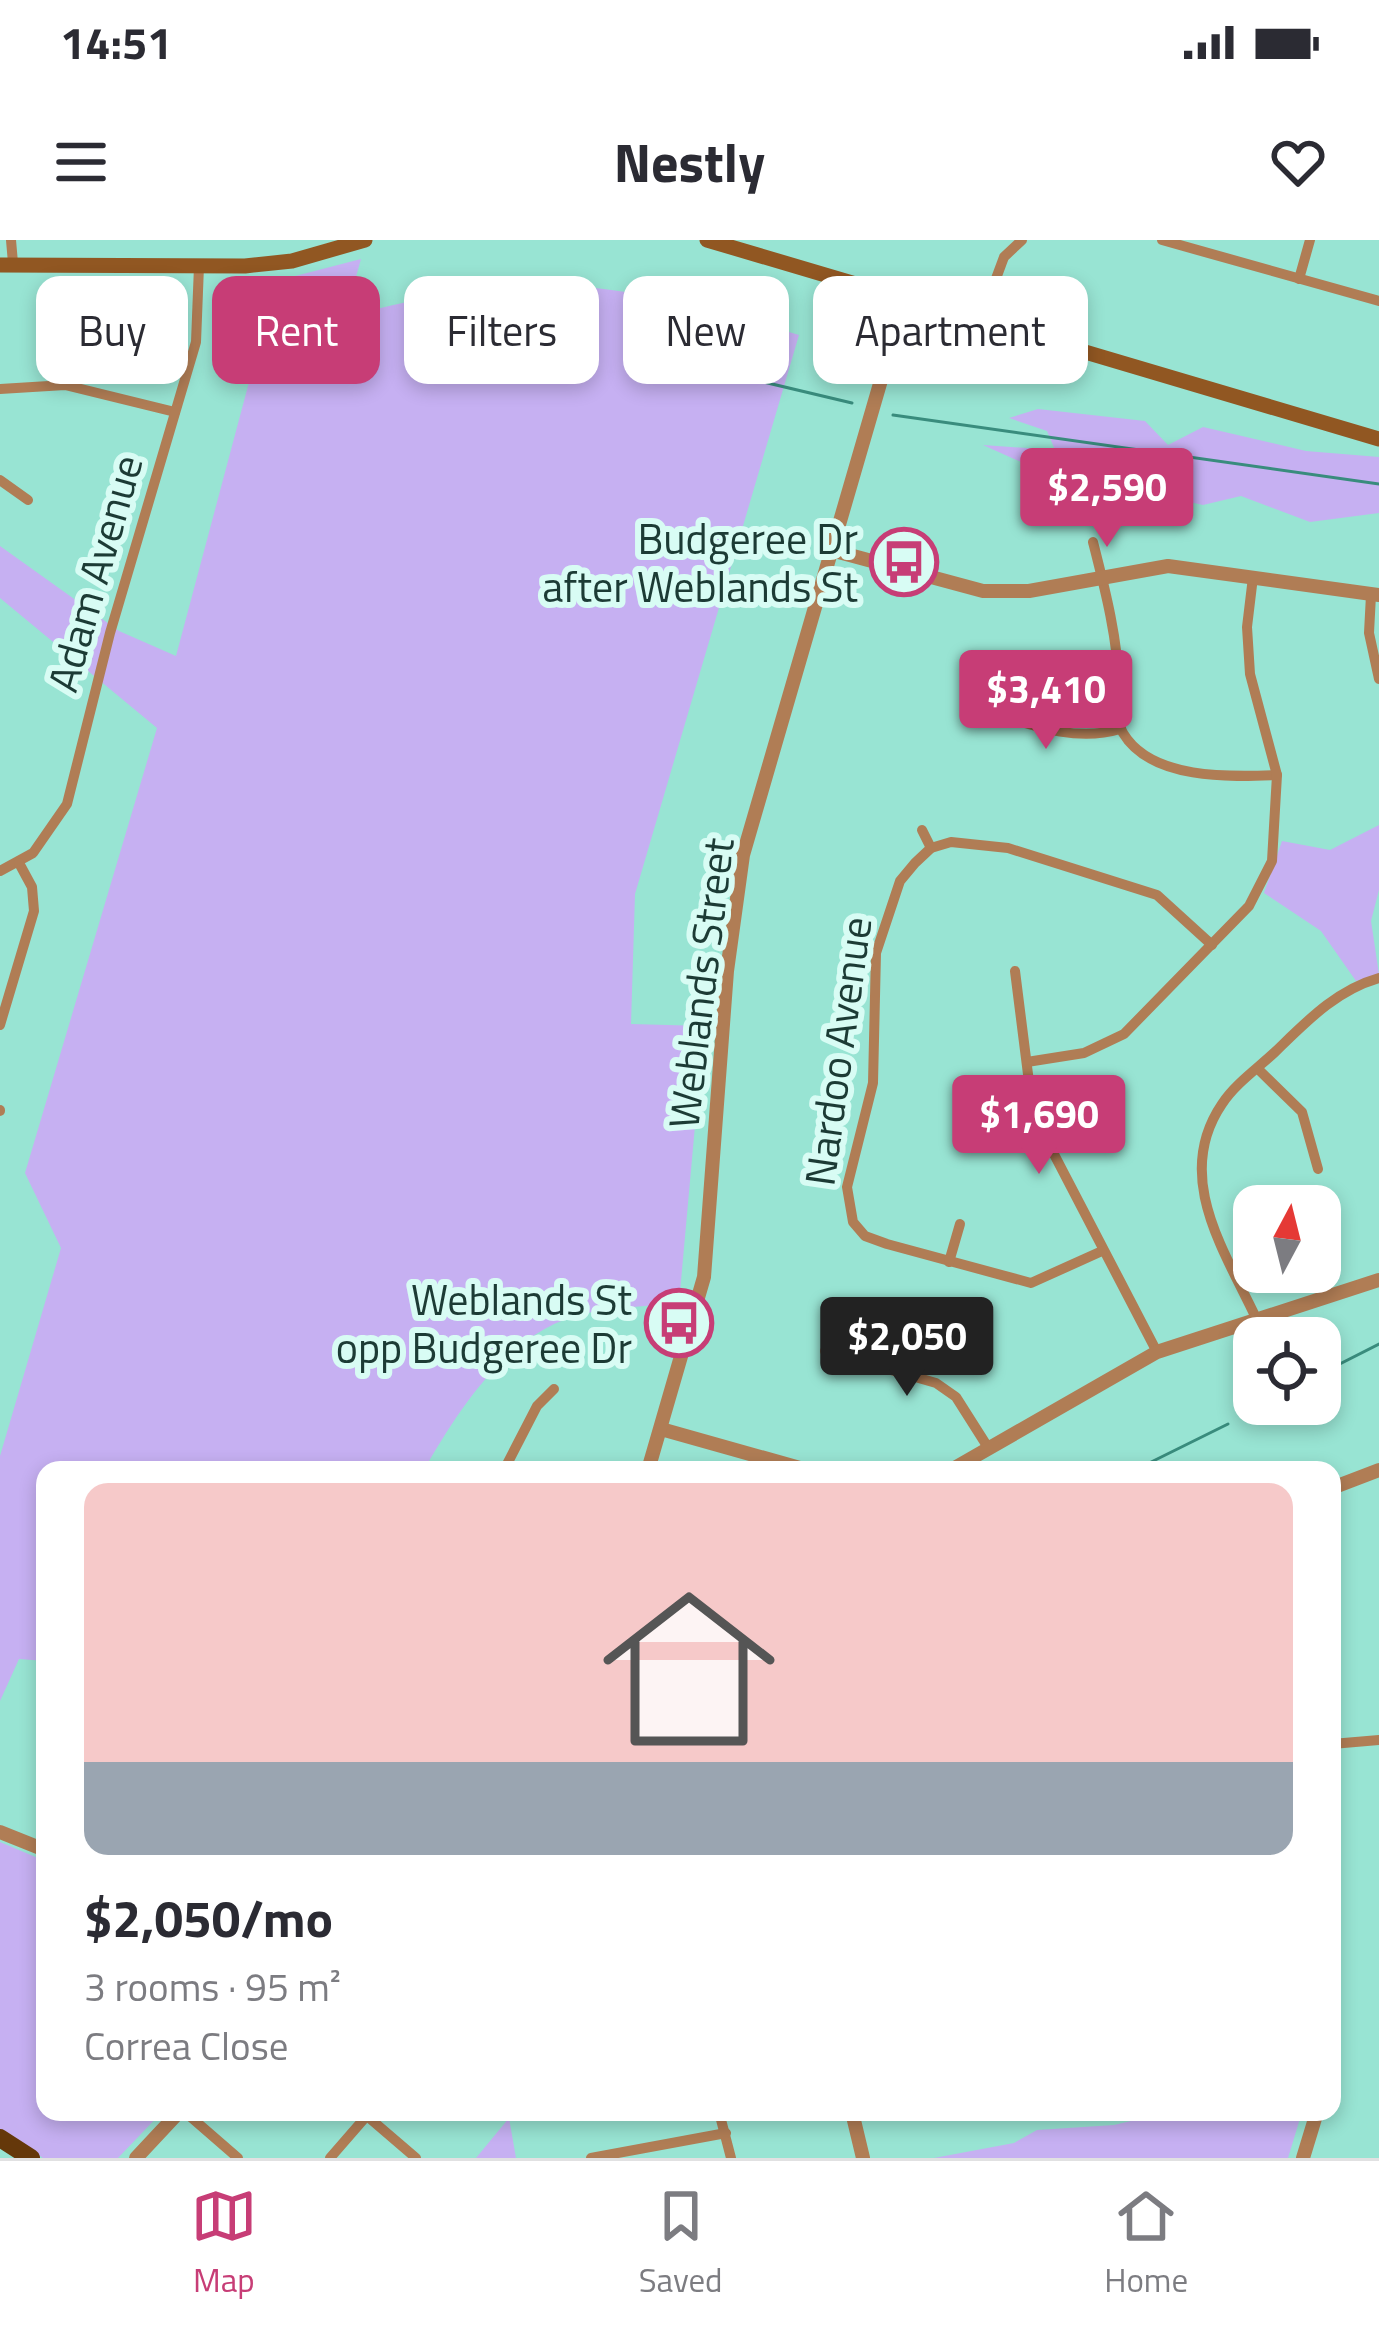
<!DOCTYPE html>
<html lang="en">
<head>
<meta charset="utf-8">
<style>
  :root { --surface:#fff; --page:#f7f7f7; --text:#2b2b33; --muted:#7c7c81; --line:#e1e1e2; --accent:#c73d76 }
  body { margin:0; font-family:"Titillium Web",sans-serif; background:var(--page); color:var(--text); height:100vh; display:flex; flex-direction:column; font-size:45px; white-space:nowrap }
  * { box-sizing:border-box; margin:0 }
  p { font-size:39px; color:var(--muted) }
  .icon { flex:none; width:66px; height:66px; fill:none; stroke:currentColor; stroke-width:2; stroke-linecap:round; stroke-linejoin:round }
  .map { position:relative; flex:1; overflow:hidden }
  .sheet { position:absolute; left:36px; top:1221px; width:1305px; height:660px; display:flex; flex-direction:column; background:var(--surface); border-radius:24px; box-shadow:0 6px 18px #0003 }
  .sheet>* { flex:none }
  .guide { position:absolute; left:36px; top:36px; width:1308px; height:108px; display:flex; gap:24px }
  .needle { width:78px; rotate:7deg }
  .fabs { position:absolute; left:1233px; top:945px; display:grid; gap:24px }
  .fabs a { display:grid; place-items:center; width:108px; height:108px; border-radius:24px; background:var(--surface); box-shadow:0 6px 18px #0003; font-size:60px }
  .price { position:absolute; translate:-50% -102px; padding:0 27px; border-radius:12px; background:var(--accent); color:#fff; font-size:39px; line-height:78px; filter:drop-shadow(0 3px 6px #0008) }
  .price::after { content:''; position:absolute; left:50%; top:72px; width:36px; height:27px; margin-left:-18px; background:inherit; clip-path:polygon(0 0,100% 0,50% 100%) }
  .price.selected { background:#222; color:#fff }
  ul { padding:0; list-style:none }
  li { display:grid; align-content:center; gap:24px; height:636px; padding:0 48px }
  li span { display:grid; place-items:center; height:372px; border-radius:24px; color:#555 }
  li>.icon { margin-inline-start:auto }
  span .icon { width:216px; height:216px; fill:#fffc; stroke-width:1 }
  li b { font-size:51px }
  .chip { padding:0 42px; border-radius:24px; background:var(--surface); box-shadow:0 6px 18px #0003; font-size:42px; line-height:108px }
  .chip.selected { background:var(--accent); color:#fff }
  .status { display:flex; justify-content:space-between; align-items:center; height:84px; padding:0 60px; background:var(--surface); direction:ltr }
  .status svg { height:33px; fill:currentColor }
  header { display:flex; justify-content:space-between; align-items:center; height:156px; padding:0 48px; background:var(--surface); font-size:54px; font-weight:700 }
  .menu { display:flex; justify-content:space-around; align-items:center; height:168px; border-top:3px solid var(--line); background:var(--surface); font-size:33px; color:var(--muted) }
  .menu a { display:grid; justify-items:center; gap:6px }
  .menu .selected { color:var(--accent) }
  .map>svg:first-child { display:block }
  .green { fill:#c6b0f2 }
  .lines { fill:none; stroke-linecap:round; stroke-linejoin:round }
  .stream { stroke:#398c7d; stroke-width:3 }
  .minor { stroke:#b07d55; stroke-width:10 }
  .tertiary { stroke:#b07d55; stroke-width:14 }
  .secondary { stroke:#915722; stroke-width:15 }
  .trunk { stroke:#65380a; stroke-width:18 }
  .labels { text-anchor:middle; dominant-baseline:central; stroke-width:12; stroke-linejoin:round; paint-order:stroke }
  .poi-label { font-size:42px; fill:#1c3b35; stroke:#d8fcf4; text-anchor:end }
  .street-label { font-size:42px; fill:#1c3b35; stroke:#d8fcf4 }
</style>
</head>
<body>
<div class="status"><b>14:51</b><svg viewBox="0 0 49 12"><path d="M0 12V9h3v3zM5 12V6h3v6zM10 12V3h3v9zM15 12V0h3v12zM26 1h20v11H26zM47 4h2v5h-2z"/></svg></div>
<header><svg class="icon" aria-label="menu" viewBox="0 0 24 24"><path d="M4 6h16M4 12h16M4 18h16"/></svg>Nestly<svg class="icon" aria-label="heart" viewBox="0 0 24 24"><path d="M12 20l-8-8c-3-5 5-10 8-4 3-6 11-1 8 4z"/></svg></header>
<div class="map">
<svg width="1379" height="1918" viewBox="0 0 1379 1918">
  <rect width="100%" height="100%" fill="#98e4d3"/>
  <!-- green -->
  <g class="green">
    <path d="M361,19L345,76C387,67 429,56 472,49C582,33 695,63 799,95L635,654L631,784L704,786L679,1063C649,1066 617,1067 587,1073C510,1089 460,1167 424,1230H45V1421L19,1419L0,1461V1216L61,1008L25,933L157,488L0,358V306L119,391L176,416L276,41Z"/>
    <path d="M1038,169L1145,181L1168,205L1203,187L1306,211L1379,217V273L1310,282L1241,256L1203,265L1172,258L1129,234L1041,231L983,205L1055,210L1047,191L1009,178Z"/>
    <path d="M1379,585V650L1371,681L1379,734L1356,741L1321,691L1264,653L1282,601L1330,610Z"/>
    <path d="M0,1602L45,1621V1872H162L118,1918H43L0,1890Z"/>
    <path d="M1169,1872H1302L1288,1918H934L1014,1903L1037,1890L1114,1885Z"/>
    <path d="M509,1878L516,1918H476Z"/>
  </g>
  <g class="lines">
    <!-- stream -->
    <g class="stream">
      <path d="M675,121L852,163"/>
      <path d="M893,175L1379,244"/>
      <path d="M1320,1134L1379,1104"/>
      <path d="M1246,1174L1264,1164"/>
      <path d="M1135,1230L1228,1184"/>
    </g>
    <!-- minor -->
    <g class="minor">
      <path d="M11,0L13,23"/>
      <path d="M1162,0L1379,61"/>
      <path d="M1299,39L1310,0"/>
      <path d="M981,79L1004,17L1022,0"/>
      <path d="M0,149L65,145L175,172"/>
      <path d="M0,240L28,260"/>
      <path d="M1093,302C1105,349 1118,399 1119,448C1120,461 1116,481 1123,493C1151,540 1230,537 1277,535"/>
      <path d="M1371,355L1369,393L1379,439"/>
      <path d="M974,467C1022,481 1071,504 1120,489"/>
      <path d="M922,590L931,608"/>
      <path d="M0,631L33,613L67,564L110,393L196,102L199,26"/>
      <path d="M1015,731L1030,850L1044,895L1157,1112"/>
      <path d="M0,785L34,671L32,647L19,623"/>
      <path d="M1027,822L1084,813L1124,794L1249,666L1272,621L1277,535L1250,434L1247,387L1253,337"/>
      <path d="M1258,829L1302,872L1318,929"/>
      <path d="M0,870V871"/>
      <path d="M1102,1011L1031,1043L887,1004L865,996L853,982L847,947L873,843L876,713L900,641L915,623L931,608L951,602L1008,608L1157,655L1212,705"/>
      <path d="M949,1022L960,984"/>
      <path d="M1256,1078C1224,1010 1173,936 1222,864C1235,844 1258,828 1275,812C1306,782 1336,750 1379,738"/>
      <path d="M825,1111L936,1143L956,1157L989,1209"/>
      <path d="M504,1230L537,1166L554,1149"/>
      <path d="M1332,1504L1379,1500"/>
      <path d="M185,1872L238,1918"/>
      <path d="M719,1872L731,1918"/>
      <path d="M367,1876L416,1918"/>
      <path d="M330,1918L370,1872"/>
      <path d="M591,1918L726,1893"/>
    </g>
    <!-- tertiary -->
    <g class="tertiary">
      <path d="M831,310L983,351H1029L1168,326L1379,355"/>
      <path d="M661,1189L807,1230"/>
      <path d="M648,1230L704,1037L727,731L743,615L904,61"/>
      <path d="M951,1230L1157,1112L1379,1040"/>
      <path d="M1332,1248L1379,1230"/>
      <path d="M0,1592L45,1610"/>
      <path d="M1332,1777V1816"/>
      <path d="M852,1872L863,1918"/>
      <path d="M136,1918L179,1872"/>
      <path d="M1303,1918L1317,1872"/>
    </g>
    <!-- secondary -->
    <g class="secondary">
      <path d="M707,0L1379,199"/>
      <path d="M0,25L245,26L292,21L365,0"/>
    </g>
    <!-- trunk -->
    <path class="trunk" d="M0,1898L31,1918"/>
  </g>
  <!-- icons -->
  <defs>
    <g id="bus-ring" transform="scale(3.45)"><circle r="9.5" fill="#d8fcf4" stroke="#c73d76" stroke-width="1.5"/><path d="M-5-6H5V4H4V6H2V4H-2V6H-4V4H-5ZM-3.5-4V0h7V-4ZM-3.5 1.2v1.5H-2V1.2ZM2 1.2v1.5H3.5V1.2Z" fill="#c73d76"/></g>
  </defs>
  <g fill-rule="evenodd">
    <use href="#bus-ring" x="904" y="322"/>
    <use href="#bus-ring" x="679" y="1083"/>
  </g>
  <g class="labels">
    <!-- poi labels -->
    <g class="poi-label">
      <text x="858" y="298">Budgeree Dr<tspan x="858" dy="48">after Weblands St</tspan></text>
      <text x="632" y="1059">Weblands St<tspan x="632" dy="48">opp Budgeree Dr</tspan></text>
    </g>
    <!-- street labels -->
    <g class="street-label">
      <text transform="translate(94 333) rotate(-74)">Adam Avenue</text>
      <text transform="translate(700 743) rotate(-83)">Weblands Street</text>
      <text transform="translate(837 811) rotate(-82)">Nardoo Avenue</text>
    </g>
  </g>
</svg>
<div class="fabs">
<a><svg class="needle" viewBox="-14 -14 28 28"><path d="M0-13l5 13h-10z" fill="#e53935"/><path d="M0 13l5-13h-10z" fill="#7c7c81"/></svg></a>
<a><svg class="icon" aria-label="locate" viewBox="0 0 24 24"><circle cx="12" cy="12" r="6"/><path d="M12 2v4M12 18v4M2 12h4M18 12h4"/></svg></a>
</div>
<b class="price" style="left:1107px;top:310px">$2,590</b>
<b class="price" style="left:1046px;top:512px">$3,410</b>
<b class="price" style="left:1039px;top:937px">$1,690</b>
<b class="price selected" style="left:907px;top:1159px">$2,050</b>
<div class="guide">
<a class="chip">Buy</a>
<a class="chip selected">Rent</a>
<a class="chip">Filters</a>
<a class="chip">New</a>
<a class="chip">Apartment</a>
</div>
<section class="sheet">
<ul>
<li><span style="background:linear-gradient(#f6c9c9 75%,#9aa5b1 0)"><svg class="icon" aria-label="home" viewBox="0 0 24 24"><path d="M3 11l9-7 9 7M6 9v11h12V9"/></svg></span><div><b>$2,050/mo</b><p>3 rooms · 95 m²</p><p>Correa Close</p></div></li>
</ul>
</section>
</div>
<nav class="menu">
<a class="selected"><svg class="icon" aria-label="map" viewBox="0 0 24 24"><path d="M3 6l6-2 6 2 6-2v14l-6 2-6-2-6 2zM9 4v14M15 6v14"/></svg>Map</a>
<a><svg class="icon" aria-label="saved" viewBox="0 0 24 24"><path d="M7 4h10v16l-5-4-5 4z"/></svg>Saved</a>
<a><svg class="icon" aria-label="home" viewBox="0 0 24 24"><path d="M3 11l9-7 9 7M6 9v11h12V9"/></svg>Home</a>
</nav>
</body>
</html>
